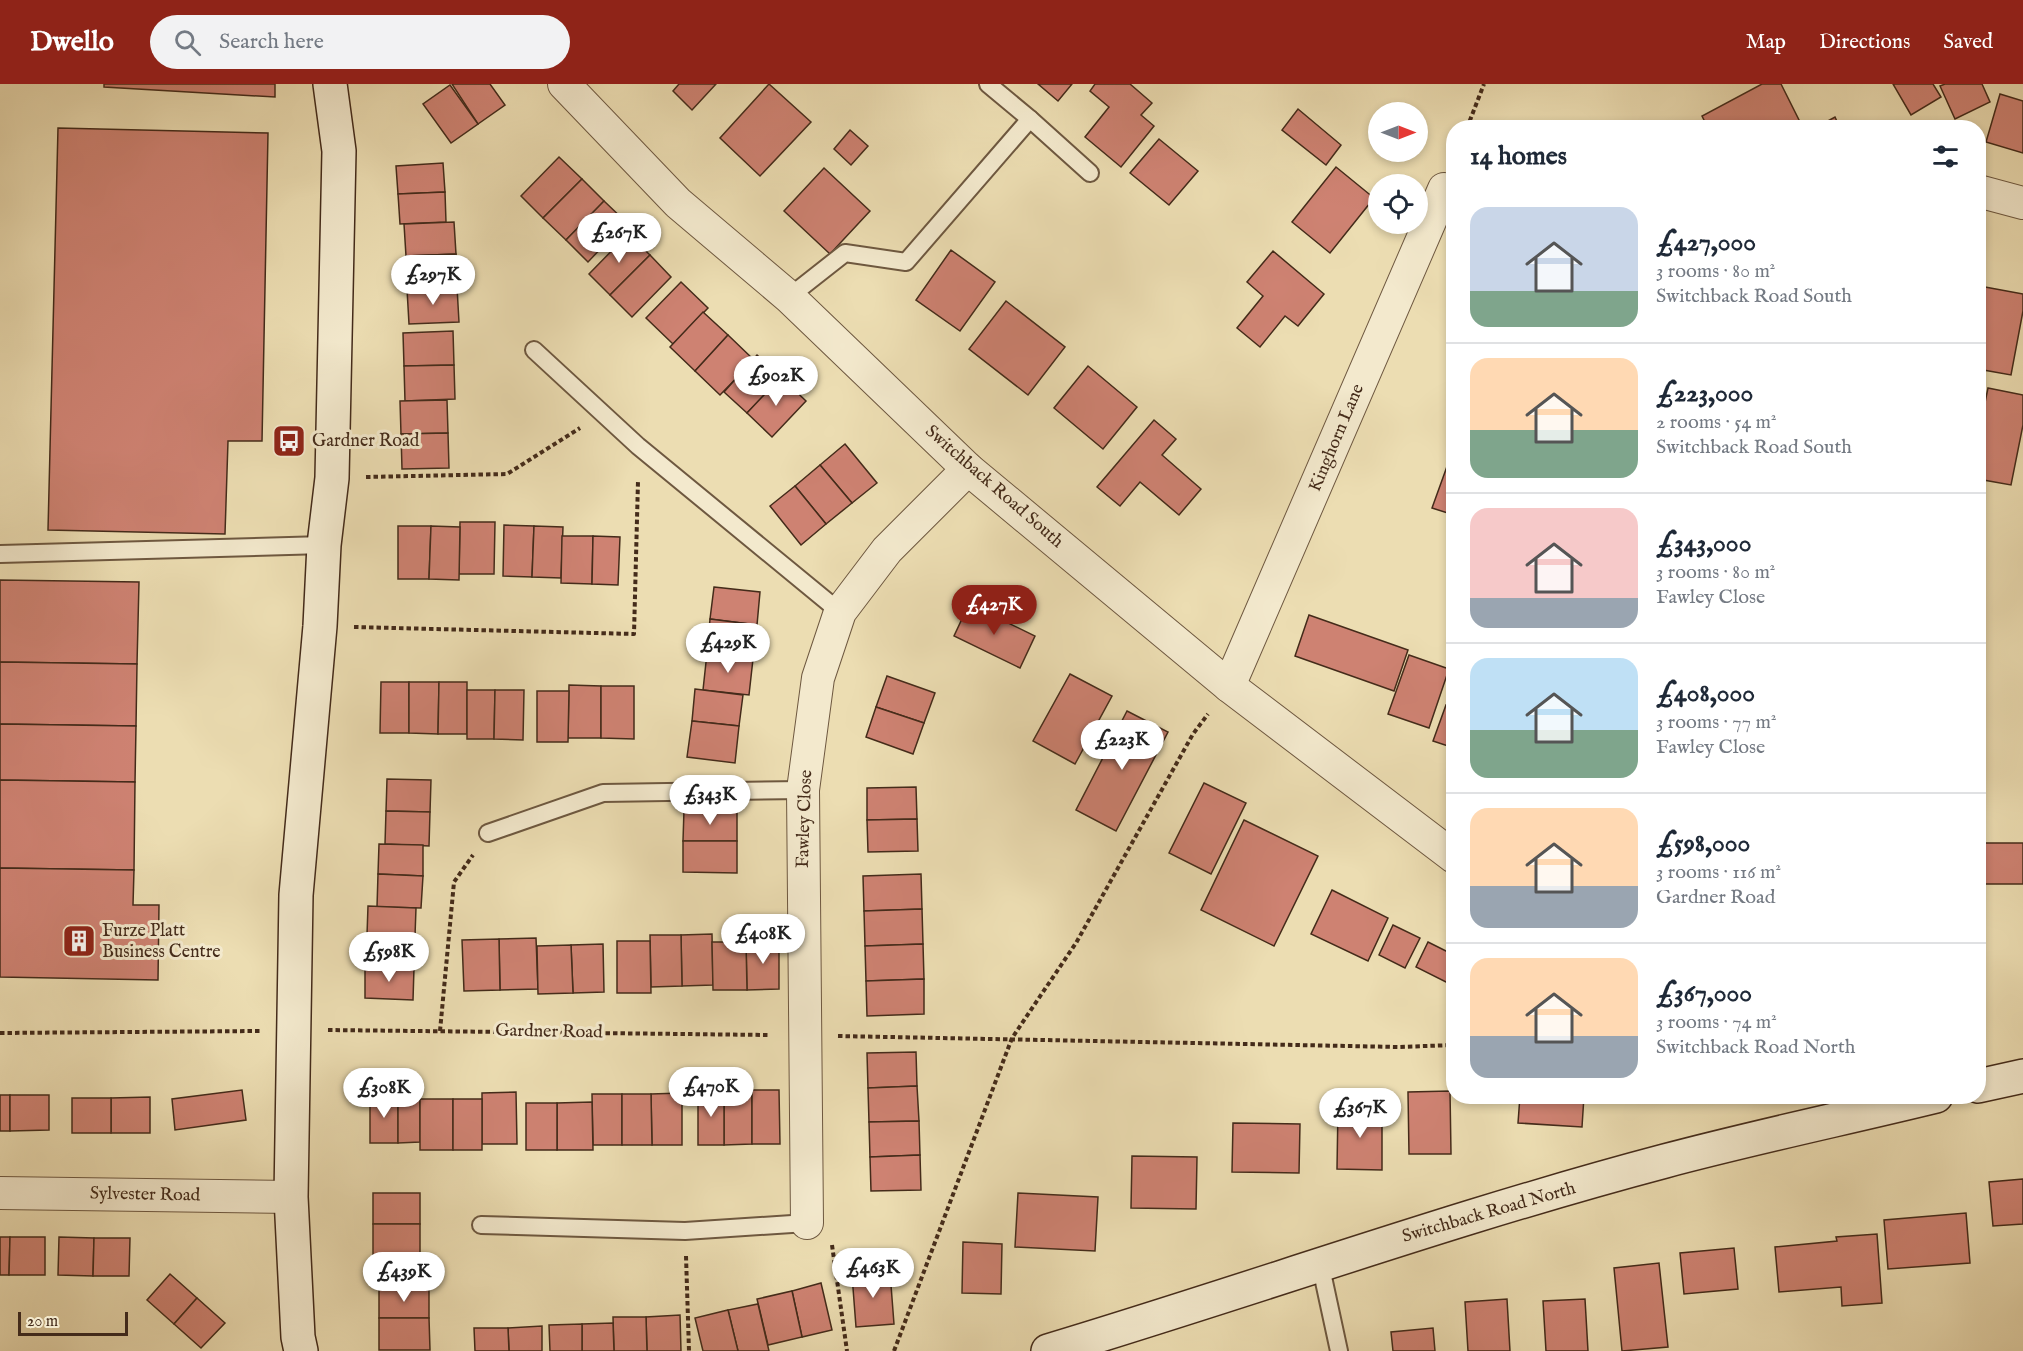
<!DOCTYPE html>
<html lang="en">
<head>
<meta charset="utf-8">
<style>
  :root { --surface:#fff; --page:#f2f2f3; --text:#1f2937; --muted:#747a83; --line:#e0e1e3; --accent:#8f2418 }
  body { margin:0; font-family:"IM FELL English",serif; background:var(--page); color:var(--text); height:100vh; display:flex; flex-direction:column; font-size:22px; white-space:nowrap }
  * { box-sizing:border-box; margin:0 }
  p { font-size:20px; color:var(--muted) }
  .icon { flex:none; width:33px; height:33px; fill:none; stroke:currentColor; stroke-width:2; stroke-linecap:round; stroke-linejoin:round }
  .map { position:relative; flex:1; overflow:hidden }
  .panel { position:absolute; left:1446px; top:36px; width:540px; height:984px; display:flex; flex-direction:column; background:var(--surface); border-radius:24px; box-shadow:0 3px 9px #0003 }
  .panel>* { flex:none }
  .needle { width:39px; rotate:90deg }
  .buttons { position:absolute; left:1368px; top:18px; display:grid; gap:12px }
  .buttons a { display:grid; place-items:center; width:60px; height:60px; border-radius:50%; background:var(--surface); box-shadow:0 3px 9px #0003; font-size:30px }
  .scale { position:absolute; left:18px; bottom:15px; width:110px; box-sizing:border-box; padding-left:6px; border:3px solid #442b1a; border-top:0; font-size:16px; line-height:21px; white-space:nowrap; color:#442b1a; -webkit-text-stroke:4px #f3e9cd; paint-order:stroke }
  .price { position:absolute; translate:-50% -51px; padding:0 14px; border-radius:21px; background:#fff; color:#222; font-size:20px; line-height:39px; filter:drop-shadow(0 2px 3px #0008) }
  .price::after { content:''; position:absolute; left:50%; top:36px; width:18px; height:14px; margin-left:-9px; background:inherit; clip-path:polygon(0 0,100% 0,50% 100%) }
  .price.selected { background:var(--accent); color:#fff }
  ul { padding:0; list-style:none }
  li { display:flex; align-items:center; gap:18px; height:150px; padding:0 24px }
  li+li { border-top:2px solid var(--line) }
  li span { display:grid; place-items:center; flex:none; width:168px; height:120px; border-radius:18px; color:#555 }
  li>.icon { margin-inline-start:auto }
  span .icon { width:72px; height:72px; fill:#fffc; stroke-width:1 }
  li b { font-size:26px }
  h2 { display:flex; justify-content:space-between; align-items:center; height:72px; padding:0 24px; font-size:26px }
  header { display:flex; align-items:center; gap:36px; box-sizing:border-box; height:84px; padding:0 30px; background:var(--accent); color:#fff }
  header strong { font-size:28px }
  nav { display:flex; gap:33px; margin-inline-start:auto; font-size:21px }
  .search { width:420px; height:54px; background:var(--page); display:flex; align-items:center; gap:15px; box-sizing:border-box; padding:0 21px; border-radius:33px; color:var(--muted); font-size:22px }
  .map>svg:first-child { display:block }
  .building { fill:#ce8272; stroke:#442b1a; stroke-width:1.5 }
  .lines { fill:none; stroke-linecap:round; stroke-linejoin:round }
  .lane-casing { stroke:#6e5840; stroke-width:20 }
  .street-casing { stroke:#6e5840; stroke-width:34 }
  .secondary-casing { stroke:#442b1a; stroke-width:36 }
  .path { stroke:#442b1a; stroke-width:4; stroke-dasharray:4.5 3; stroke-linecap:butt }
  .lane { stroke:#f3e9cd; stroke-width:16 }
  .street { stroke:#f3e9cd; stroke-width:32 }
  .secondary { stroke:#f3e9cd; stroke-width:33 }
  .labels { text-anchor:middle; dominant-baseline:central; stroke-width:6; stroke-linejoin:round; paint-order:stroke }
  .street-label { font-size:18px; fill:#442b1a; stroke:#f3e9cd }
  .poi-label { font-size:18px; fill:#442b1a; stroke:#f3e9cd; text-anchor:start }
</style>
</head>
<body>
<header>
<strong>Dwello</strong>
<div class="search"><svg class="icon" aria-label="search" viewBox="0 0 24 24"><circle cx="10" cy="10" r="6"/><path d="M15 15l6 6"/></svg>Search here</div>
<nav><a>Map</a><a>Directions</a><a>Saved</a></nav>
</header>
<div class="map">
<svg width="2023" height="1267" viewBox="0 0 2023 1267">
  <rect width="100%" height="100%" fill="#ecddb2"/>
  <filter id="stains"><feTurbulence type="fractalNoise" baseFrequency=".00333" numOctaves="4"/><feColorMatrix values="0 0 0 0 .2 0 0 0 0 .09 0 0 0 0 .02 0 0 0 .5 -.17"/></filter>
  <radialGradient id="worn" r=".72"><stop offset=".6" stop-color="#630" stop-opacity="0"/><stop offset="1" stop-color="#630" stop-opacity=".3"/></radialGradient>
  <!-- building -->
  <g class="building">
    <path d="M104,0H275V13L104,3Z"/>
    <path d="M452,0H490L505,21L478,40Z"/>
    <path d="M679,0H716L692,26L673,7Z"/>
    <path d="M769,0L811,38L760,92L720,54Z"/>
    <path d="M1038,0H1072L1058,17Z"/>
    <path d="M1095,0H1130L1152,19L1141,31L1154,42L1121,83L1085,53L1109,23L1090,7Z"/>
    <path d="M1762,0H1781L1800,38L1789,44H1708L1702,32Z"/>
    <path d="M1893,0H1933L1941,13L1911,31Z"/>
    <path d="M1945,0H1982L1990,18L1955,35L1940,2Z"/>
    <path d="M450,1L478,40L451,59L423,20Z"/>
    <path d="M2000,10L2023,17V69L1986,58Z"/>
    <path d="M1298,25L1341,61L1326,81L1282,46Z"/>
    <path d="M1835,33L1840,44H1815Z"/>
    <path d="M58,44L268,49L262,357H228L225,450L48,446Z"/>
    <path d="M850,46L868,62L851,81L834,65Z"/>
    <path d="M1159,55L1198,87L1169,121L1130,89Z"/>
    <path d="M559,73L582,95L543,134L521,112Z"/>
    <path d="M443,79L445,108L398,110L396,82Z"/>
    <path d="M1336,83L1374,114L1330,169L1292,138Z"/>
    <path d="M824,84L870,127L830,170L784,127Z"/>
    <path d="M582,95L604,117L566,156L543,134Z"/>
    <path d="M445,108L446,138L400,140L398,110Z"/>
    <path d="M604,117L626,138L588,178L566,156Z"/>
    <path d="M454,138L456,170L406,172L404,140Z"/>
    <path d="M628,150L650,171L610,211L589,190Z"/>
    <path d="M951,166L995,198L960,247L916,216Z"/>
    <path d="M1273,167L1324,210L1298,242L1285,232L1260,263L1237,244L1263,212L1247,198Z"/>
    <path d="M456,170L457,203L407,205L406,172Z"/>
    <path d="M650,171L671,193L632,233L610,211Z"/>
    <path d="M681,198L708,224L673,260L646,234Z"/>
    <path d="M457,203L459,238L409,240L407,205Z"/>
    <path d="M1985,203L2023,210V227L2011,291L1978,285V235Z"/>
    <path d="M1006,217L1065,263L1028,311L969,265Z"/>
    <path d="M703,228L728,251L695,287L670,263Z"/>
    <path d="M453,247L454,281L404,282L403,249Z"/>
    <path d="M728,251L754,276L720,311L695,287Z"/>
    <path d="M757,271L781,293L747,329L724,308Z"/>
    <path d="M454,281L455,315L405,317L404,282Z"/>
    <path d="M1088,282L1137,323L1103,365L1054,324Z"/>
    <path d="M781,293L806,317L772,353L747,329Z"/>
    <path d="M1988,304L2023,311V341L2011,401L1978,395V352Z"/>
    <path d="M447,316L448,349L401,350L400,317Z"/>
    <path d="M1154,336L1176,355L1162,371L1201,405L1179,431L1140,398L1120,422L1097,403Z"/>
    <path d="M448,349L449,384L402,385L401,350Z"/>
    <path d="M845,360L877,399L852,419L820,381Z"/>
    <path d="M1454,363V431L1432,424Z"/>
    <path d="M820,381L852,419L826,440L795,402Z"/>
    <path d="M795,402L826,440L801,461L770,422Z"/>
    <path d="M460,438H495L494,490H459Z"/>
    <path d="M504,441L534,442L532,493L503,492Z"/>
    <path d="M398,442H431L429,495H398Z"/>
    <path d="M431,442L460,443L459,496L429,495Z"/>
    <path d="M534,442L563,443L561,494L532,493Z"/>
    <path d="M562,452H593L592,500L561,499Z"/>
    <path d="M593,452L620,453L618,501L592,500Z"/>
    <path d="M0,496L139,498L137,580L0,578Z"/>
    <path d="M714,503L760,508L757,541L710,535Z"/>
    <path d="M969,520L1035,552L1020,584L954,552Z"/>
    <path d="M1309,531L1408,566L1394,607L1295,572Z"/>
    <path d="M710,535L757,541L753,575L707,569Z"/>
    <path d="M707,569L753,575L749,611L703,606Z"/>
    <path d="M1409,571L1449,585L1429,644L1388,630Z"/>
    <path d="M0,578L137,580L136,642L0,640Z"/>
    <path d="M1070,590L1112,612L1075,680L1033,657Z"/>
    <path d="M887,592L935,609L924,639L876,623Z"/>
    <path d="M381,598H409V649H380Z"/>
    <path d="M409,598H439L438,650L409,649Z"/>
    <path d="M439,598H467V650H438Z"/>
    <path d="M569,601L601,602V654H568Z"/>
    <path d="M601,602H634V655L601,654Z"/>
    <path d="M695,605L743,611L739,642L692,637Z"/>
    <path d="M467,606H495L494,655H467Z"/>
    <path d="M495,606H524L523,656L494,655Z"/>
    <path d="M537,607H569L568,658H537Z"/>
    <path d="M1446,621L1454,623V664L1433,657Z"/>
    <path d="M876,623L924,639L913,670L866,653Z"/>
    <path d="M1127,627L1168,648L1116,747L1076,726Z"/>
    <path d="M692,637L739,642L735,679L687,673Z"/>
    <path d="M0,640L136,642L135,698L0,696Z"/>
    <path d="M387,695L431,696L430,728L386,727Z"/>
    <path d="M0,696L135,698L134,786L0,784Z"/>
    <path d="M1204,699L1246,719L1211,790L1169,769Z"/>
    <path d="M916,703L917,735L867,736V704Z"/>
    <path d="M684,726H737V757H683Z"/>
    <path d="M386,727L430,728L429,762L385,760Z"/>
    <path d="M917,735L918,767L868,768L867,736Z"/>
    <path d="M1244,736L1318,772L1274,862L1201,826Z"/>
    <path d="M683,757H737V789L683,788Z"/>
    <rect x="1978" y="759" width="45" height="41"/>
    <path d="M379,760L423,761V792L378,790Z"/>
    <path d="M0,784L134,786L133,821H159L158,896L0,893Z"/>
    <path d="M378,790L423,792L421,824L377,823Z"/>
    <path d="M921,790L922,825L864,827L863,792Z"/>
    <path d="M1332,806L1388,834L1368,877L1311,850Z"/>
    <path d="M368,822L416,824L415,852L367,851Z"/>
    <path d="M922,825L923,860L865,862L864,827Z"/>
    <path d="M1393,841L1420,854L1405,884L1379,871Z"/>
    <path d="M712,850L713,901L682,902L681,851Z"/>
    <path d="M367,851L415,852L414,884L365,882Z"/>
    <path d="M650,851H681L682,902L651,903Z"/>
    <path d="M536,854L538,905L500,906L499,855Z"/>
    <path d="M499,855L500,906L464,907L462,856Z"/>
    <path d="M617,857H650L651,909H617Z"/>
    <path d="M779,857V905L747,906L746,858Z"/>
    <path d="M712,858H746L747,906H713Z"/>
    <path d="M1428,858L1454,871V902L1416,883Z"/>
    <path d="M603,860L604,908L573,909L571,861Z"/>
    <path d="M923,860L924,895L866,897L865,862Z"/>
    <path d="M571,861L573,909L538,910L537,862Z"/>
    <path d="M365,882L414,884L413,916L365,914Z"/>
    <path d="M924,895V930L867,932L866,897Z"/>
    <path d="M916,968L917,1002L868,1004L867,969Z"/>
    <path d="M917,1002L919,1037L869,1038L868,1004Z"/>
    <path d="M242,1006L246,1036L175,1046L172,1015Z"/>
    <path d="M752,1006V1060L724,1061V1007Z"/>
    <path d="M752,1006H779L780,1060H752Z"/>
    <rect x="698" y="1007" width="26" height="54"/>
    <path d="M1450,1007L1451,1070H1409L1408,1008Z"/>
    <path d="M516,1008L517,1060H482V1009Z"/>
    <path d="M682,1009V1061H652L651,1010Z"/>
    <path d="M592,1010H622V1061H593Z"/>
    <path d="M622,1010H651L652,1061H622Z"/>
    <rect x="0" y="1011" width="10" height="36"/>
    <path d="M10,1011H49V1046L10,1047Z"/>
    <rect x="370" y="1011" width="28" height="48"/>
    <path d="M398,1011H420V1058L398,1059Z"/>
    <path d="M1520,1012H1584L1582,1043L1518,1039Z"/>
    <path d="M150,1013V1049H111V1014Z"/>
    <rect x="72" y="1014" width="39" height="35"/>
    <rect x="420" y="1015" width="33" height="51"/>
    <rect x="453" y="1015" width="29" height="51"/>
    <path d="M592,1018L593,1066H557V1019Z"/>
    <rect x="526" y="1019" width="31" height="47"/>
    <path d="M1338,1024L1382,1025V1086L1337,1085Z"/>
    <path d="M919,1037L920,1071L870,1073L869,1038Z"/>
    <path d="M1233,1039L1300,1040L1299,1089L1232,1088Z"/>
    <path d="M920,1071L921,1106L871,1107L870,1073Z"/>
    <path d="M1132,1072L1197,1073L1196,1125L1131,1124Z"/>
    <path d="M2023,1095V1140L1993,1142L1989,1098Z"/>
    <rect x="373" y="1109" width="47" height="31"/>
    <path d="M1018,1109L1098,1113L1095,1167L1015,1163Z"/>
    <path d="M1966,1129L1970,1179L1888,1185L1884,1136Z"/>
    <path d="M373,1140H420V1175L373,1176Z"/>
    <path d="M1877,1150L1882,1219L1842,1222L1841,1203L1779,1208L1775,1163L1837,1157L1836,1153Z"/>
    <path d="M0,1153H10L9,1191H0Z"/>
    <path d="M10,1153H45V1191H9Z"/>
    <path d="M59,1153L94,1154L93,1192L58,1191Z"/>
    <path d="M94,1154H130L129,1192H93Z"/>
    <path d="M963,1158L1002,1160L1001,1210L962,1209Z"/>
    <path d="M1734,1164L1738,1205L1684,1210L1680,1169Z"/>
    <path d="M378,1175H429V1204H379Z"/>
    <path d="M1659,1179L1668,1263L1622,1267L1614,1184Z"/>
    <path d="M890,1188L894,1240L856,1243L852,1191Z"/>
    <path d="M170,1190L197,1214L174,1240L147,1216Z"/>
    <path d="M821,1199L832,1246L802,1253L792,1207Z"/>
    <rect x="379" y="1204" width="50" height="30"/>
    <path d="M792,1207L802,1253L768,1261L757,1215Z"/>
    <path d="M197,1214L225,1239L201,1264L174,1240Z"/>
    <path d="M1507,1215L1510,1267H1468L1465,1218Z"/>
    <path d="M1585,1215L1588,1267H1546L1543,1217Z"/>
    <path d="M758,1220L769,1267H738L728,1226Z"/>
    <path d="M728,1226L738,1267H703L695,1234Z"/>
    <path d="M680,1231L681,1267H647L646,1233Z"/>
    <path d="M613,1233H646L647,1267H614Z"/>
    <path d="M379,1234H429L430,1266H379Z"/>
    <path d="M613,1239L614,1267H582V1240Z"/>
    <path d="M582,1240V1267H550L549,1241Z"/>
    <path d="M542,1242V1267H509L508,1244Z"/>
    <path d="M474,1244H508L509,1267H475Z"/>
    <path d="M1433,1244L1435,1267H1393L1391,1248Z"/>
  </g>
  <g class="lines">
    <!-- lane casing -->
    <g class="lane-casing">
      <g id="lane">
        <path d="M1030,35L1090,89"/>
        <path d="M789,213L845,169L906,178L1030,35L988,0"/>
        <path d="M534,266L638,362L840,528"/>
        <path d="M0,470L324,461"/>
        <path d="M488,749L603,709L803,706"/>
        <path d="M481,1141L685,1147L807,1139"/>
        <path d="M1320,1179L1339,1267"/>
      </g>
    </g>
    <!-- street casing -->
    <g class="street-casing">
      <g id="street">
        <path d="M564,0L678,119L789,213L968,385L1229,602L1454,773"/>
        <path d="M1978,107L2023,119"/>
        <path d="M1229,602L1444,105"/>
        <path d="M0,1109L291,1113"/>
        <path d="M807,1139L803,706L818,594L840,528L887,466L968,385"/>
      </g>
    </g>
    <!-- secondary casing -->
    <g class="secondary-casing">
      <g id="secondary">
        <path d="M1978,1002L2023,992"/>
        <path d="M301,1267L298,1253L291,1113L296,811L320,542L324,461L332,394L339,67L330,0"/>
        <path d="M1048,1267C1254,1205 1457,1132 1665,1077C1755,1053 1846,1034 1936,1012"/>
      </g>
    </g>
    <!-- path -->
    <g class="path">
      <path d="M1467,44L1484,0"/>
      <path d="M366,393L507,390L580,344"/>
      <path d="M354,543L634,550L638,397"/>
      <path d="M328,946L770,951"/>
      <path d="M440,947L454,798L473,771"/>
      <path d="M0,949L260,947"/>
      <path d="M838,952L1398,963L1454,961"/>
      <path d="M832,1161L847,1267"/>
      <path d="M686,1172L689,1267"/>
      <path d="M894,1267L1012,954L1076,859L1193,650L1208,630"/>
    </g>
    <!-- lane -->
    <use href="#lane" class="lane"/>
    <!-- street -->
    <use href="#street" class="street"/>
    <!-- secondary -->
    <use href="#secondary" class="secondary"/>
  </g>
  <!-- icons -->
  <defs>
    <g id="bus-square" transform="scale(1.725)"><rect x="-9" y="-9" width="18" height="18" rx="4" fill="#8f2418" stroke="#f3e9cd"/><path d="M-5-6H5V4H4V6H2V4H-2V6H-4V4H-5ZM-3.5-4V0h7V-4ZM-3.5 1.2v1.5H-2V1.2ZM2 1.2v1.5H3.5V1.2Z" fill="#fff"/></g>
    <g id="building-square" transform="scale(1.725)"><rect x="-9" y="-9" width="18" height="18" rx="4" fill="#8f2418" stroke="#f3e9cd"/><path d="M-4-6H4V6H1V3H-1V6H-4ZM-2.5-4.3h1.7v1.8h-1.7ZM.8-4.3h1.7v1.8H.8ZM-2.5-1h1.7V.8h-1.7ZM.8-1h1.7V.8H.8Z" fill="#fff"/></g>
  </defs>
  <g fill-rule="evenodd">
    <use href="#bus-square" x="289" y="357"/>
    <use href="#building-square" x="79" y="857"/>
  </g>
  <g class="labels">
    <!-- street labels -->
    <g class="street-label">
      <text transform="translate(1337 354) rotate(-67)">Kinghorn Lane</text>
      <text transform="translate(994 403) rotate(41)">Switchback Road South</text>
      <text transform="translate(805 735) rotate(-88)">Fawley Close</text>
      <text transform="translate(549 948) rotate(1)">Gardner Road</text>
      <text transform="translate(145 1111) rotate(1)">Sylvester Road</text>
      <text transform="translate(1489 1129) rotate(-16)">Switchback Road North</text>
    </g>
    <!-- poi labels -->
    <g class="poi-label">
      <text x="312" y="357">Gardner Road</text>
      <text x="102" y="847">Furze Platt<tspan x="102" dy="21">Business Centre</tspan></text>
    </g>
  </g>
  <rect width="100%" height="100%" filter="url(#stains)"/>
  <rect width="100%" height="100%" fill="url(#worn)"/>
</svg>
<div class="buttons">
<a><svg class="needle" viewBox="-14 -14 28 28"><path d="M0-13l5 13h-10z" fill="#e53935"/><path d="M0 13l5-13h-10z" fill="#747a83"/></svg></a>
<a><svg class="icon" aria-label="locate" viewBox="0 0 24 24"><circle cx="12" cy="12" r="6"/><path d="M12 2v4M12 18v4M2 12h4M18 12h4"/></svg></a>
</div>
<div class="scale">20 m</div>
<b class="price" style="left:619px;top:180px">£267K</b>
<b class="price" style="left:433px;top:222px">£297K</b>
<b class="price" style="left:776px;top:323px">£902K</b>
<b class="price selected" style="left:994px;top:552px">£427K</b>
<b class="price" style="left:728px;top:590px">£429K</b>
<b class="price" style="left:1122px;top:687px">£223K</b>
<b class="price" style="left:710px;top:742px">£343K</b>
<b class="price" style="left:763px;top:881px">£408K</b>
<b class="price" style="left:389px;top:899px">£598K</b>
<b class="price" style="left:711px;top:1034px">£470K</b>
<b class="price" style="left:384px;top:1035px">£308K</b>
<b class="price" style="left:1360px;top:1055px">£367K</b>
<b class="price" style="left:873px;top:1215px">£463K</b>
<b class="price" style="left:404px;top:1219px">£439K</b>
<section class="panel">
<h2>14 homes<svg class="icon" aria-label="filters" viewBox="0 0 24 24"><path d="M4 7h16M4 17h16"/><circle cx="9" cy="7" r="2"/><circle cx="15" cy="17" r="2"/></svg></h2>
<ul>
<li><span style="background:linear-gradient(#c9d6e8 70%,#7fa58c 0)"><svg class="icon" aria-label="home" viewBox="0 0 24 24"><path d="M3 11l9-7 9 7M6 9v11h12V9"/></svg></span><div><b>£427,000</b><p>3 rooms · 80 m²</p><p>Switchback Road South</p></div></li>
<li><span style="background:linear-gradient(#ffd9b3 60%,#7fa58c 0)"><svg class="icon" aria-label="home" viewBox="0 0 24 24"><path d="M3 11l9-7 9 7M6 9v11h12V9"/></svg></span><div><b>£223,000</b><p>2 rooms · 54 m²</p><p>Switchback Road South</p></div></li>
<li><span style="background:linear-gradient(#f6c9c9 75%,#9aa5b1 0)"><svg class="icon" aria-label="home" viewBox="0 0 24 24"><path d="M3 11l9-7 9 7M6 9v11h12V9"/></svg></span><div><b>£343,000</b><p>3 rooms · 80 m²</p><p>Fawley Close</p></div></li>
<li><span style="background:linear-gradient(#bfe0f5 60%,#7fa58c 0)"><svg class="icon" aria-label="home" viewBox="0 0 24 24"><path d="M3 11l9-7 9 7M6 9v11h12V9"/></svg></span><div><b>£408,000</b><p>3 rooms · 77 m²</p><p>Fawley Close</p></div></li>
<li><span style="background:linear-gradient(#ffd9b3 65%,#9aa5b1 0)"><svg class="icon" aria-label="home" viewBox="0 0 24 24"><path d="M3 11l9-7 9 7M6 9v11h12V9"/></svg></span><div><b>£598,000</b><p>3 rooms · 116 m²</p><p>Gardner Road</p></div></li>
<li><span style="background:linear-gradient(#ffd9b3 65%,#9aa5b1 0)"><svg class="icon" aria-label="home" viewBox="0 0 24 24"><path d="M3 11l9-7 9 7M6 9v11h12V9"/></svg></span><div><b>£367,000</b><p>3 rooms · 74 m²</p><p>Switchback Road North</p></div></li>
</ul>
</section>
</div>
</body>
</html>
